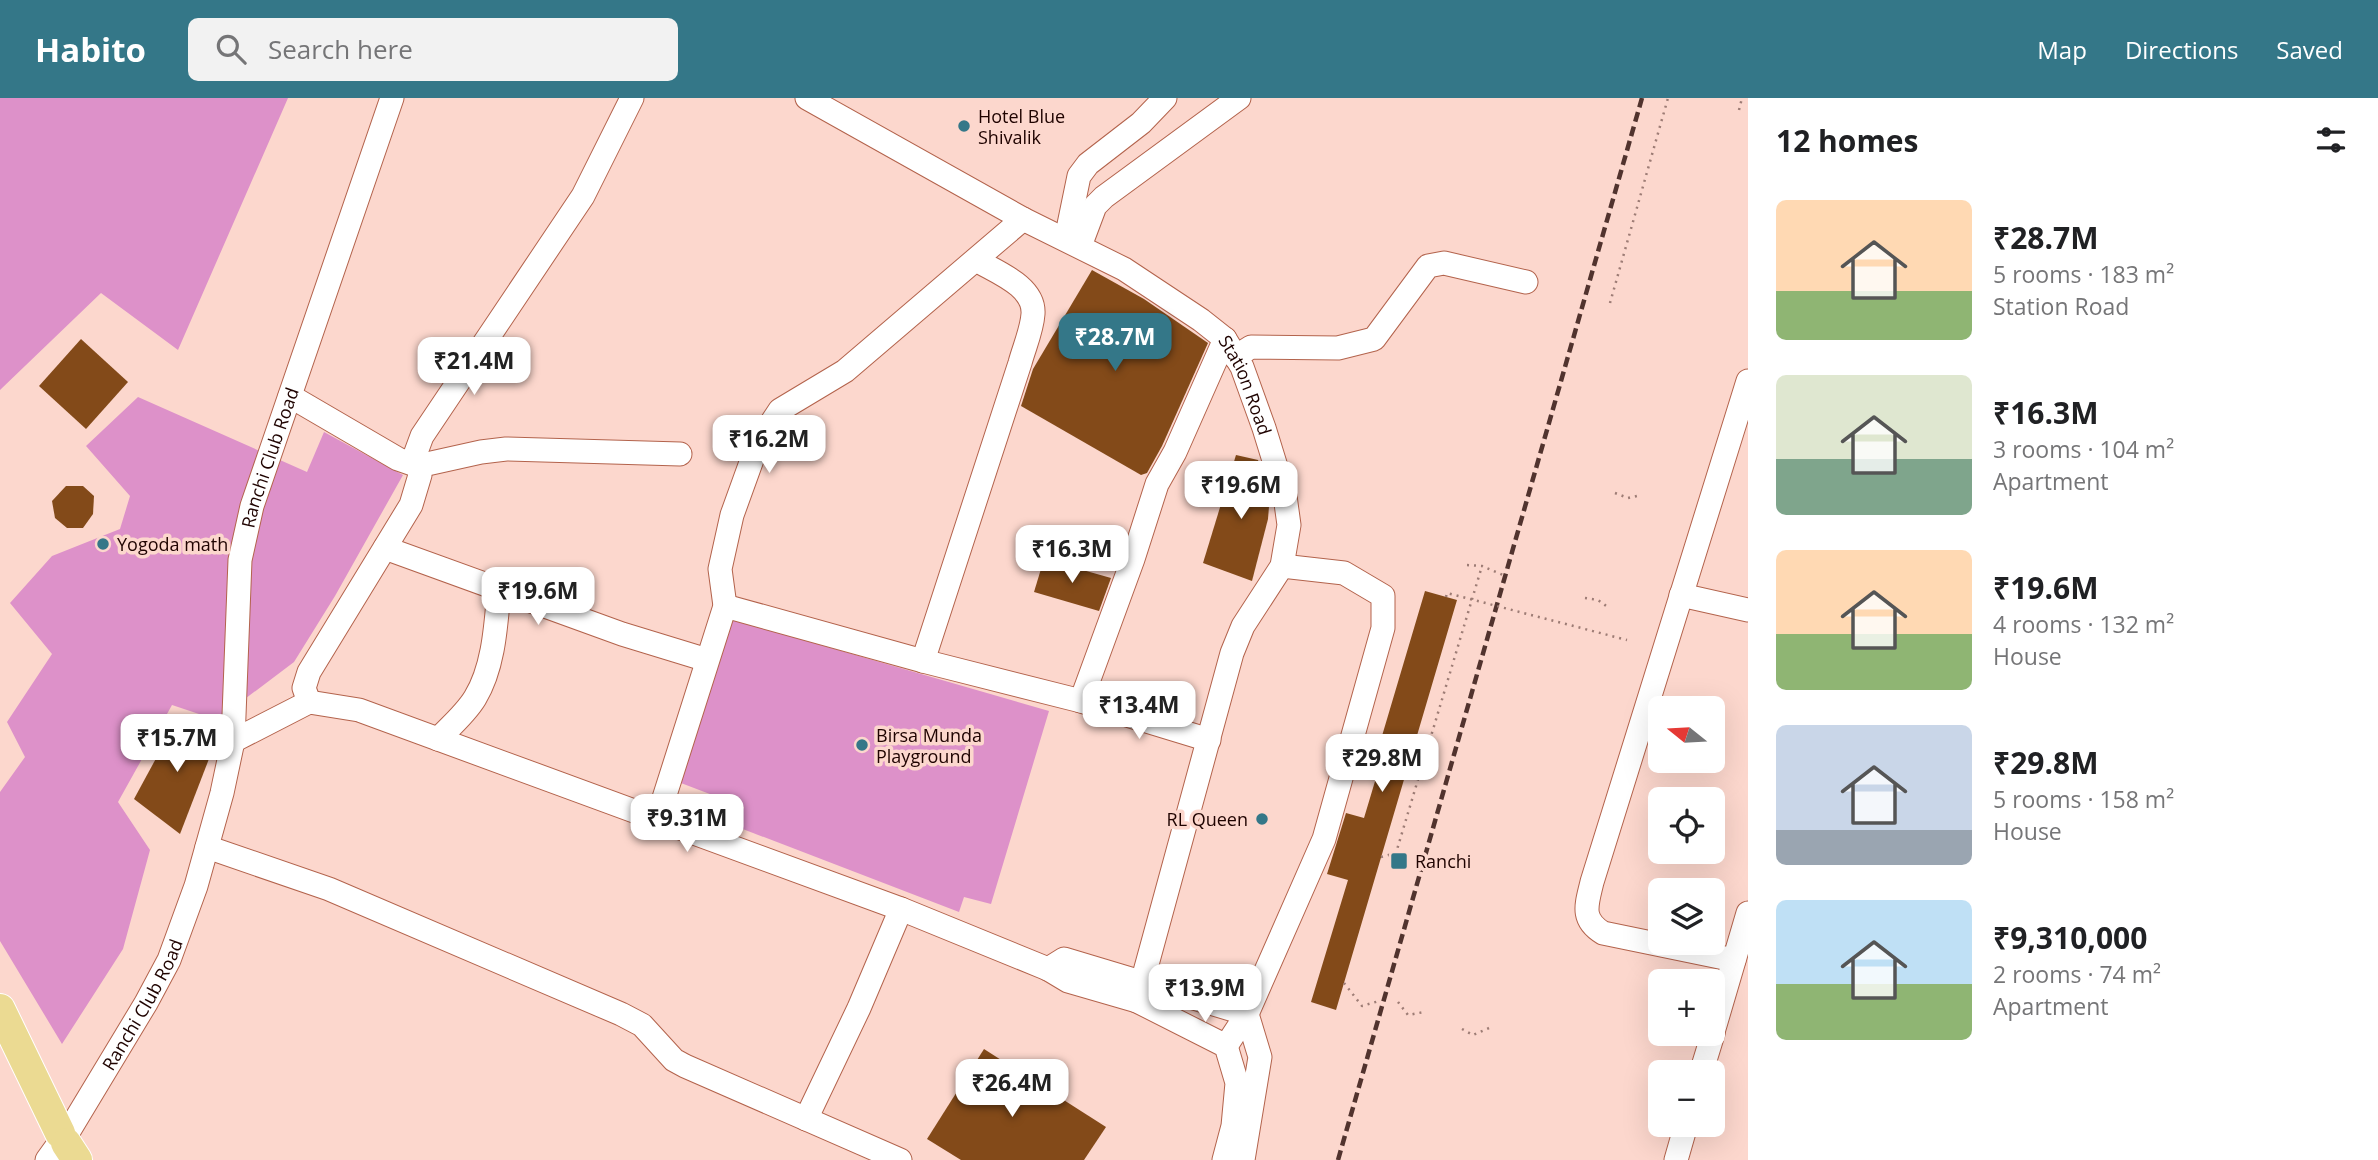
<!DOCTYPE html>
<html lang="en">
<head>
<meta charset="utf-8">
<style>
  :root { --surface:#fff; --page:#f2f2f2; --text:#202124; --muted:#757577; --accent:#347788 }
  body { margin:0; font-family:"Open Sans",sans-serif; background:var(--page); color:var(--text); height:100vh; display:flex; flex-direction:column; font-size:26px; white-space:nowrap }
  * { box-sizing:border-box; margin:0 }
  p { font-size:23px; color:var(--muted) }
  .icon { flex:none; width:38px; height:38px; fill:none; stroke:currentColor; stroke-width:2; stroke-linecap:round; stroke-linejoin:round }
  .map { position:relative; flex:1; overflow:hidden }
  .sheet { display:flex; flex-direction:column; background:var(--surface); width:630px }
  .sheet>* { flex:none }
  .needle { width:46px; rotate:288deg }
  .controls { position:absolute; left:1648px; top:598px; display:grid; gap:14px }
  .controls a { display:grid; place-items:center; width:77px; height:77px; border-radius:10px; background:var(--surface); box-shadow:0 7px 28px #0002; font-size:35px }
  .price { position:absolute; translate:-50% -60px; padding:0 16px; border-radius:14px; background:#fff; color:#222; font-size:23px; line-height:46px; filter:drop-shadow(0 2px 4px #0008) }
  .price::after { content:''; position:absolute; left:50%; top:42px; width:21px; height:16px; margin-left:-10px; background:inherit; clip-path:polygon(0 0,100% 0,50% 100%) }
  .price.selected { background:var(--accent); color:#fff }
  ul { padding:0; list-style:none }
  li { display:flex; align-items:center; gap:21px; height:175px; padding:0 28px }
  li span { display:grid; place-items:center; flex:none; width:196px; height:140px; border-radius:10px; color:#555 }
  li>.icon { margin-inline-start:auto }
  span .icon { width:84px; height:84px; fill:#fffc; stroke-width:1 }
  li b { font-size:30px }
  h2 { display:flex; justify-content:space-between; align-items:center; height:84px; padding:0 28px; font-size:30px }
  header { display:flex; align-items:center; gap:42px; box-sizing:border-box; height:98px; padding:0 35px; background:var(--accent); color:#fff }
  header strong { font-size:33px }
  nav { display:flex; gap:38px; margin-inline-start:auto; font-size:24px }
  .search { width:490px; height:63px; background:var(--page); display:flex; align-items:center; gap:18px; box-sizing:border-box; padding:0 24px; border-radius:10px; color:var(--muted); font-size:26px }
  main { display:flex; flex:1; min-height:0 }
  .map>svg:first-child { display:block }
  .green { fill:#dd91c9 }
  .building { fill:#834a19 }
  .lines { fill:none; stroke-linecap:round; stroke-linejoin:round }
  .minor-casing { stroke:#b3634c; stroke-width:25 }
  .major-casing { stroke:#fff; stroke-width:32 }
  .path { stroke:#9d7c75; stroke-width:2.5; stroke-dasharray:2 5; stroke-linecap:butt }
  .minor { stroke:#fff; stroke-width:23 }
  .major { stroke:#ebda92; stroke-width:30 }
  .rail { stroke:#51332e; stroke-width:4.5; stroke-dasharray:10 5; stroke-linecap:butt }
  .path-bridge { stroke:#9d7c75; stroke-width:2.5; stroke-dasharray:2 5; stroke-linecap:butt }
  .poi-dot { fill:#347788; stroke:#fcd7cd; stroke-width:2.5 }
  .labels { text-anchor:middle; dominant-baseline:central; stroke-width:7; stroke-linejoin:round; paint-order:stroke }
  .poi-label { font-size:18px; fill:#1f0300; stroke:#fcd7cd; text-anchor:start }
  .street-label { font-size:18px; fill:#1f0300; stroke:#fcd7cd }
</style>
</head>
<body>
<header>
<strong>Habito</strong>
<div class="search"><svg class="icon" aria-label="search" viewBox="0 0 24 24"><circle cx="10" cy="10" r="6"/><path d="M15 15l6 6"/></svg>Search here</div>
<nav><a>Map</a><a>Directions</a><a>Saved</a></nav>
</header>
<main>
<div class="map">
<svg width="1748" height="1062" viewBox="0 0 1748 1062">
  <rect width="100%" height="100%" fill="#fcd7cd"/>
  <!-- green -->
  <g class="green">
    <path d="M0,0H288L178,252L101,195L0,292Z"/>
    <path d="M138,299L307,374L324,334L403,377L335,498L294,564L217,622L172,607L118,704L150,752L123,851L62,946L0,843V694L25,659L7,624L52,556L10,505L52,458L120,431L130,398L86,348Z"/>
    <path d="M731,521L1049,613L991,806L964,799L959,814L735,728L744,709L673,682Z"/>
  </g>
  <!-- building -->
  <g class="building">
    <path d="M1092,172L1144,201L1208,245L1162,348L1147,375L1141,377L1021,308L1033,271Z"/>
    <path d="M81,241L128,284L86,331L39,288Z"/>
    <path d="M1236,357L1258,362L1270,396L1268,421L1252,483L1203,465Z"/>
    <path d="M66,388H83L94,398L93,416L83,430H67L55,420L52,403Z"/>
    <path d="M1044,461L1111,480L1099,513L1034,494Z"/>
    <path d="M1425,493L1457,502L1336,912L1311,904L1348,782L1327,776L1346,715L1364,720L1385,650L1379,648Z"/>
    <path d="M179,618L217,640L180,736L134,701Z"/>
    <path d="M984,951L1106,1029L1084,1062H961L927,1041Z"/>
  </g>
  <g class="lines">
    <!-- minor casing -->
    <g class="minor-casing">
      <g id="minor">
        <path id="s1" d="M807,0L1023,121L1124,171L1201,222L1225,241L1242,269L1264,330L1285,398L1289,427L1282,468L1243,528L1232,555L1137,903L1226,948L1237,985L1233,1028L1224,1062"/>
        <path d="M1066,141L1079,78L1088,66L1141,25L1165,0"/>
        <path d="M1080,148L1095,108L1104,99L1239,0"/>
        <path d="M1235,259L1251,249L1338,250L1374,241L1428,168L1444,165L1526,184"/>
        <path d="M290,298L398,361L418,368L481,354L506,351L680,356"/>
        <path d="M385,450L622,536L707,562"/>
        <path d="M1681,497L1748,512"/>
        <path d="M725,508L923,563L1081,603L1133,461L1157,386L1175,354L1225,241"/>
        <path d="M923,563L1020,265C1024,250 1032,232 1033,216C1035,188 996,174 976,162"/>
        <path d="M1081,603L1209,642"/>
        <path d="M309,604L304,590L309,574L411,407L420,377L415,357L422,338L583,98L632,0"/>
        <path d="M438,641C451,628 466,615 475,600C494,569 496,526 499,492"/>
        <path d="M233,643L309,604L359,612L901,811L1048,871L1068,883L1137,903"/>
        <path d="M657,722L725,508L720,471L732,417L758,345L780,312L845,273L1023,121"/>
        <path d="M207,749L329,791L621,916L642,927L674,962L685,968L900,1062"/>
        <path d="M1734,862L1603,835C1580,821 1587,806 1592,784L1748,283"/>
        <path d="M1048,871L1064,861L1247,916L1260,959L1243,1062"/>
        <path d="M1713,934L1748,815"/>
        <path d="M1226,948L1247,916L1324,741L1383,530V498L1344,475L1282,468"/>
        <path d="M1701,975L1713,936"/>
        <path d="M806,1021L859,910L901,811"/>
        <path id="s2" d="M67,1036L146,905L169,862L196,788L222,695L233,643L240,462L252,408L392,0"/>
        <path d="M47,1062L60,1044"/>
        <path d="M1676,1062L1686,1027"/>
      </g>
    </g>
    <!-- major casing -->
    <g class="major-casing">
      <g id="major">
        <path d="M0,911L60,1035"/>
        <path d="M66,1045L77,1062"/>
      </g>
    </g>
    <!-- path -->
    <g class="path">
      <path d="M1739,12L1742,0"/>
      <path d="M1610,205L1668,0"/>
      <path d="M1615,395L1628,400L1641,397"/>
      <path d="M1467,467L1482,468L1503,477"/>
      <path d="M1585,500L1598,502L1609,510"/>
      <path d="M1381,759L1396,755L1482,468"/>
      <path d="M1344,885L1362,908L1379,903"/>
      <path d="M1398,904L1408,917L1424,914"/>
      <path d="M1462,931L1473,937L1489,930"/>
    </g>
    <!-- minor -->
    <use href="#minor" class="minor"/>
    <!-- major -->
    <use href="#major" class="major"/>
    <!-- rail -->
    <path class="rail" d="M1338,1062L1642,0"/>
    <!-- path-bridge -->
    <path class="path-bridge" d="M1446,499L1447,495L1627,542"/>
  </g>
  <!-- markers -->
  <g class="poi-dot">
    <circle cx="964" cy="28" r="7"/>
    <circle cx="103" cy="446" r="7"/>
    <circle cx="862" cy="647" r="7"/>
    <circle cx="1262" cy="721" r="7"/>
    <rect x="1390" y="754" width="18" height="18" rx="3.5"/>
  </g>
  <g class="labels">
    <!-- poi labels -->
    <g class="poi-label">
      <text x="978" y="18">Hotel Blue<tspan x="978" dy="21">Shivalik</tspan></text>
      <text x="117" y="446">Yogoda math</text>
      <text x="876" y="637">Birsa Munda<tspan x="876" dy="21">Playground</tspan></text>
      <text x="1248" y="721" text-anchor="end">RL Queen</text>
      <text x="1415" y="763">Ranchi</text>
    </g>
    <!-- street labels -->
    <g class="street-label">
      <text stroke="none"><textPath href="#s1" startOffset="534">Station Road</textPath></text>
      <text stroke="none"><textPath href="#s2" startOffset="718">Ranchi Club Road</textPath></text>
      <text stroke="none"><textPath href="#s2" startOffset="150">Ranchi Club Road</textPath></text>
    </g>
  </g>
</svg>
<div class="controls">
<a><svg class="needle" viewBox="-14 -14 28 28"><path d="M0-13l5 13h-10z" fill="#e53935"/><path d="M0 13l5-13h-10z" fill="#757577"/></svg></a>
<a><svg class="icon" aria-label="locate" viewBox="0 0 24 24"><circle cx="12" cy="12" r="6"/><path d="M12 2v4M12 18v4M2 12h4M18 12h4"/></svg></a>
<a><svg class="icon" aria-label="layers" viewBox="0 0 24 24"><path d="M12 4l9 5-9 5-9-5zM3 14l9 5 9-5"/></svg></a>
<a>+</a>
<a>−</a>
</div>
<b class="price selected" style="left:1115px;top:275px">₹28.7M</b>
<b class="price" style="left:474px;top:299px">₹21.4M</b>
<b class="price" style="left:769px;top:377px">₹16.2M</b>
<b class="price" style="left:1241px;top:423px">₹19.6M</b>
<b class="price" style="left:1072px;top:487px">₹16.3M</b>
<b class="price" style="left:538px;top:529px">₹19.6M</b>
<b class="price" style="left:1139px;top:643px">₹13.4M</b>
<b class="price" style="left:177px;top:676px">₹15.7M</b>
<b class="price" style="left:1382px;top:696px">₹29.8M</b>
<b class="price" style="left:687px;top:756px">₹9.31M</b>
<b class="price" style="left:1205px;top:926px">₹13.9M</b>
<b class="price" style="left:1012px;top:1021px">₹26.4M</b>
</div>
<section class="sheet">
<h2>12 homes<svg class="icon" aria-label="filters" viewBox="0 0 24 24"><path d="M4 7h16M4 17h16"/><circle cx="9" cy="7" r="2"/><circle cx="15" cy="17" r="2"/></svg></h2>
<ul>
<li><span style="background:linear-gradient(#ffd9b3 65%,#8fb573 0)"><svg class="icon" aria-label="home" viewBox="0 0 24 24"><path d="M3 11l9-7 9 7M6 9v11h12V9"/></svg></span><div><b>₹28.7M</b><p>5 rooms · 183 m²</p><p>Station Road</p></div></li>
<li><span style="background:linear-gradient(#dfe7d0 60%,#7fa58c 0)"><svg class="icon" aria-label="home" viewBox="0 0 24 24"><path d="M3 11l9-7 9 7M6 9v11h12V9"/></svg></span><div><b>₹16.3M</b><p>3 rooms · 104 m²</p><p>Apartment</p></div></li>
<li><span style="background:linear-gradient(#ffd9b3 60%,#8fb573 0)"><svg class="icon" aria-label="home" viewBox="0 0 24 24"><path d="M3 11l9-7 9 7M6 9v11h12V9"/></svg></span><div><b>₹19.6M</b><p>4 rooms · 132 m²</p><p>House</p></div></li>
<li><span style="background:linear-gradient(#c9d6e8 75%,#9aa5b1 0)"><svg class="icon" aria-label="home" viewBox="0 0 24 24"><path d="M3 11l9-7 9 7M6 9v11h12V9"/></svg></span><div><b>₹29.8M</b><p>5 rooms · 158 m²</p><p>House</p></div></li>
<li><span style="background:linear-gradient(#bfe0f5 60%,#8fb573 0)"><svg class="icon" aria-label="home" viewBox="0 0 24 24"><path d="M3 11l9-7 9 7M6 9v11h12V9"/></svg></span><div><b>₹9,310,000</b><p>2 rooms · 74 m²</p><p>Apartment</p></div></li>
</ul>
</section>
</main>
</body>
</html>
